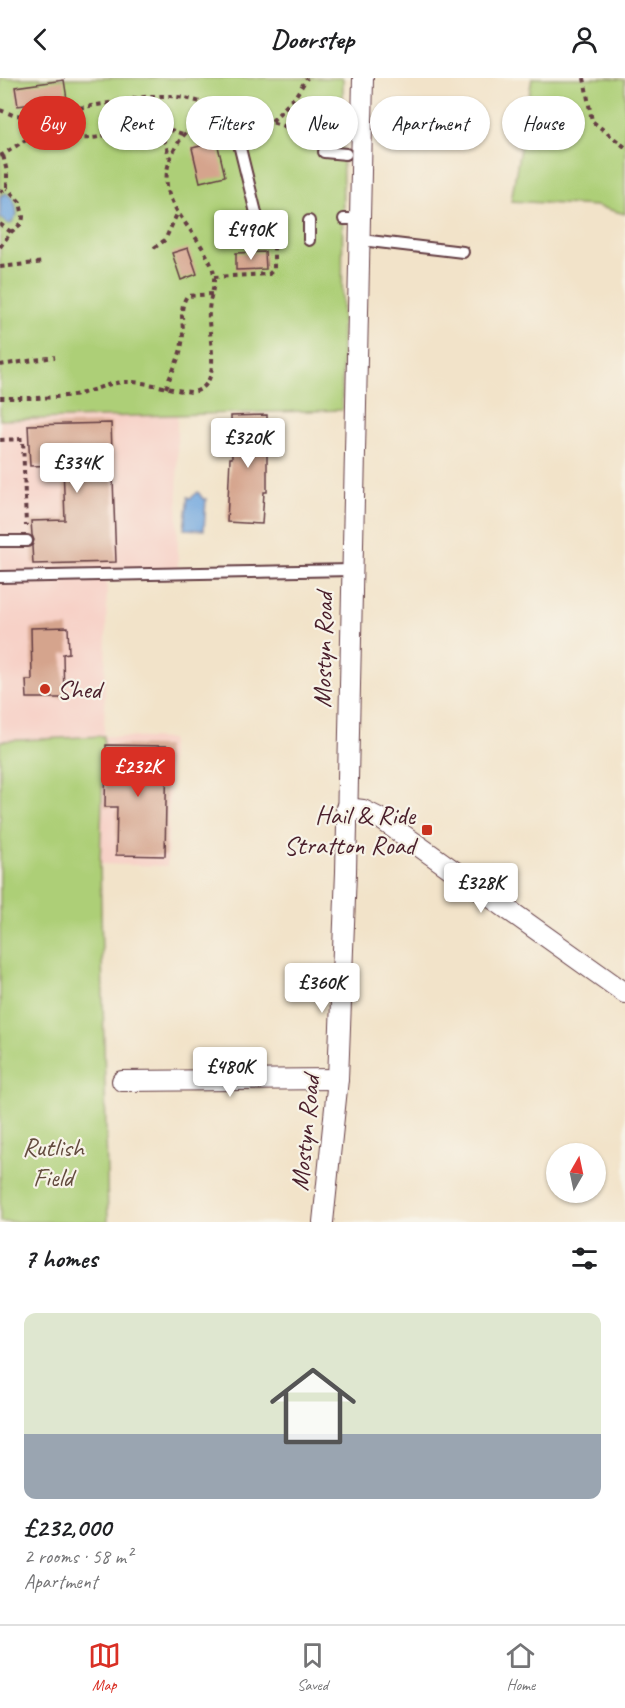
<!DOCTYPE html>
<html lang="en">
<head>
<meta charset="utf-8">
<style>
  :root { --surface:#fff; --page:#f6f6f6; --text:#202124; --muted:#757577; --line:#e0e0e0; --accent:#d93025 }
  body { margin:0; font-family:Caveat,sans-serif; background:var(--page); color:var(--text); height:100vh; display:flex; flex-direction:column; font-size:22px; white-space:nowrap }
  * { box-sizing:border-box; margin:0 }
  p { font-size:20px; color:var(--muted) }
  .icon { flex:none; width:33px; height:33px; fill:none; stroke:currentColor; stroke-width:2; stroke-linecap:round; stroke-linejoin:round }
  .map { position:relative; height:1144px; overflow:hidden }
  .side { display:flex; flex-direction:column; background:var(--surface); flex:1 }
  .side>* { flex:none }
  .guide { position:absolute; left:18px; top:18px; width:590px; height:54px; display:flex; gap:12px }
  .needle { width:39px; rotate:9deg }
  .fabs { position:absolute; left:546px; top:1065px; display:grid; gap:12px }
  .fabs a { display:grid; place-items:center; width:60px; height:60px; border-radius:50%; background:var(--surface); box-shadow:0 2px 4px #0004; font-size:30px }
  .price { position:absolute; translate:-50% -51px; padding:0 14px; border-radius:6px; background:#fff; color:#222; font-size:20px; line-height:39px; filter:drop-shadow(0 2px 3px #0008) }
  .price::after { content:''; position:absolute; left:50%; top:36px; width:18px; height:14px; margin-left:-9px; background:inherit; clip-path:polygon(0 0,100% 0,50% 100%) }
  .price.on { background:var(--accent); color:#fff }
  ul { padding:0; list-style:none }
  li { display:grid; align-content:center; gap:12px; height:318px; padding:0 24px }
  li+li { border-top:2px solid var(--line) }
  li span { display:grid; place-items:center; height:186px; border-radius:12px; color:#555 }
  li>.icon { margin-inline-start:auto }
  span .icon { width:108px; height:108px; fill:#fffc; stroke-width:1 }
  li b { font-size:26px }
  h2 { display:flex; justify-content:space-between; align-items:center; height:72px; padding:0 24px; font-size:26px }
  .tag { padding:0 21px; border-radius:27px; background:var(--surface); box-shadow:0 2px 4px #0004; font-size:21px; line-height:54px }
  .tag.on { background:var(--accent); color:#fff }
  header { display:flex; justify-content:space-between; align-items:center; height:78px; padding:0 24px; background:var(--surface); font-size:27px; font-weight:700 }
  .dock { display:flex; justify-content:space-around; align-items:center; height:84px; border-top:2px solid var(--line); background:var(--surface); font-size:16px; color:var(--muted) }
  .dock a { display:grid; justify-items:center; gap:3px }
  .dock .on { color:var(--accent) }
  .map>svg:first-child { display:block }
  .built { fill:#f7d1c7 }
  .green { fill:#adcf77; stroke:#7c7751; stroke-width:1.5 }
  .water { fill:#70a6de; stroke:#5d6284; stroke-width:1.5 }
  .building { fill:#d5a48d }
  .lines { fill:none; stroke-linecap:round; stroke-linejoin:round }
  .lane-casing { stroke:#633c43; stroke-width:14 }
  .street-casing { stroke:#633c43; stroke-width:22 }
  .path { stroke:#633c43; stroke-width:4; stroke-dasharray:4.5 4.5; stroke-linecap:butt }
  .lane { stroke:#fff; stroke-width:10 }
  .street { stroke:#fff; stroke-width:20 }
  .poi-dot { fill:#c8321e; stroke:#f7f3e8; stroke-width:2 }
  .labels { text-anchor:middle; dominant-baseline:central; stroke-width:4.5; stroke-linejoin:round; paint-order:stroke }
  .street-label { font-size:26px; fill:#4a1f2b; stroke:#f7f3e8 }
  .poi-label { font-size:26px; fill:#4a1f2b; stroke:#f7f3e8; text-anchor:start }
  .park-label { font-size:26px; fill:#634b3e; stroke:#f7f3e8 }
</style>
</head>
<body>
<header><svg class="icon" aria-label="back" viewBox="0 0 24 24"><path d="M15 5l-7 7 7 7"/></svg>Doorstep<svg class="icon" aria-label="person" viewBox="0 0 24 24"><circle cx="12" cy="8" r="4"/><path d="M4 21q1-7 8-7t8 7"/></svg></header>
<div class="map">
<svg width="625" height="1144" viewBox="0 0 625 1144">
  <rect width="100%" height="100%" fill="#f7f3e8"/>
  <filter id="ink" filterUnits="userSpaceOnUse"><feTurbulence type="fractalNoise" baseFrequency=".0167" numOctaves="2"/><feDisplacementMap in="SourceGraphic" scale="12" xChannelSelector="R" yChannelSelector="G"/><feConvolveMatrix kernelMatrix="1 2 1 2 8 2 1 2 1" color-interpolation-filters="sRGB"/></filter>
  <filter id="wash" filterUnits="userSpaceOnUse"><feTurbulence type="fractalNoise" baseFrequency=".008" numOctaves="4" result="noise"/><feDisplacementMap in="SourceGraphic" scale="24" xChannelSelector="R" yChannelSelector="G"/><feGaussianBlur stdDeviation="1.35" result="paint"/><feColorMatrix in="noise" values="0 0 0 0 0 0 0 0 0 0 0 0 0 0 0 0 0 1.4 0 .05"/><feComposite in="paint" operator="in"/></filter>
  <g filter="url(#wash)">
    <rect width="100%" height="100%" fill="#f2e3c9"/>
    <!-- built -->
    <path class="built" d="M177,337L178,500L107,502L104,658L171,661L167,788L100,786L108,1144H0V342Z"/>
    <!-- green -->
    <g class="green">
      <path d="M0,0H343L342,332L0,342Z"/>
      <path d="M532,0H611L625,2V136L596,128L511,123Z"/>
      <path d="M104,658L100,786L108,1144H0V663Z"/>
    </g>
    <!-- water -->
    <g class="water">
      <path d="M5,115C15,119 16,127 17,137L11,146L6,145L0,138V119Z"/>
      <path d="M198,414L203,421H206L204,452L184,451L188,419L191,420Z"/>
    </g>
    <g id="blocks">
      <!-- building -->
      <g class="building">
        <path d="M64,2L67,21L18,28L15,9Z"/>
        <path d="M217,64L225,98L200,104L192,70Z"/>
        <path d="M188,170L197,196L181,202L172,175Z"/>
        <path d="M265,174L266,191L236,192V175Z"/>
        <path d="M267,337V414H264L262,446L227,444L230,380H232L231,338Z"/>
        <path d="M111,345L116,484L33,486L32,468L34,462L32,457L31,443L65,442L63,387L30,388L28,347Z"/>
        <path d="M68,549L69,575L63,576L64,620H27L26,602H32L31,550Z"/>
        <path d="M106,667L167,668L165,778L116,777L117,729H105Z"/>
      </g>
    </g>
  </g>
  <g filter="url(#ink)">
    <use href="#blocks" fill-opacity="0" stroke="#633c43" stroke-width="1.5"/>
    <g class="lines">
      <!-- lane casing -->
      <g class="lane-casing">
        <g id="lane">
          <path d="M242,42L238,51V62L258,143"/>
          <path d="M324,74L346,76"/>
          <path d="M344,141H361"/>
          <path d="M244,143H278"/>
          <path d="M309,143V162"/>
          <path d="M361,162L463,174"/>
          <path d="M0,463H27"/>
          <path d="M0,499L352,492"/>
        </g>
      </g>
      <!-- street casing -->
      <g class="street-casing">
        <g id="street">
          <path d="M346,730L363,732L381,741L625,915"/>
          <path d="M122,1003L338,1001"/>
          <path d="M323,1144L338,1001L346,794L363,0"/>
        </g>
      </g>
      <!-- path -->
      <g class="path">
        <path d="M584,0L592,43L625,69"/>
        <path d="M0,32L13,37L30,38L151,18H170L185,20L201,24L230,37"/>
        <path d="M255,42C278,43 295,52 314,65"/>
        <path d="M272,43L295,19L307,0"/>
        <path d="M152,47L166,66L169,79"/>
        <path d="M0,78C12,72 23,61 37,58C58,53 80,65 102,58C114,55 121,43 135,43C152,43 168,52 184,56"/>
        <path d="M0,114L7,110V94L3,77"/>
        <path d="M0,146L11,154"/>
        <path d="M0,169L11,154L22,145L23,139L20,124L7,110"/>
        <path d="M154,170L165,162L177,136"/>
        <path d="M0,189L44,184"/>
        <path d="M214,199L269,196L274,191V157"/>
        <path d="M0,287L55,279"/>
        <path d="M166,310C173,289 182,279 183,255C183,242 179,230 187,218L212,216"/>
        <path d="M0,320C27,320 57,321 83,315C97,311 109,305 124,304C147,303 169,312 192,314C225,309 207,257 209,234C209,219 218,204 212,189C195,144 145,121 177,67C186,51 201,40 218,33"/>
        <path d="M0,362L23,361L26,448"/>
      </g>
      <!-- lane -->
      <use href="#lane" class="lane"/>
      <!-- street -->
      <use href="#street" class="street"/>
    </g>
  </g>
  <!-- markers -->
  <g class="poi-dot">
    <circle cx="45" cy="611" r="6"/>
    <rect x="421" y="746" width="12" height="12" rx="3"/>
  </g>
  <g class="labels">
    <!-- street labels -->
    <g class="street-label">
      <text transform="translate(323 572) rotate(-89)">Mostyn Road</text>
      <text transform="translate(305 1055) rotate(-84)">Mostyn Road</text>
    </g>
    <!-- poi labels -->
    <g class="poi-label">
      <text x="57" y="611">Shed</text>
      <text x="415" y="737" text-anchor="end">Hail &amp; Ride<tspan x="415" dy="30">Stratton Road</tspan></text>
    </g>
    <!-- park labels -->
    <g class="park-label">
      <text x="53" y="1069">Rutlish<tspan x="53" dy="30">Field</tspan></text>
    </g>
  </g>
</svg>
<div class="fabs">
<a><svg class="needle" viewBox="-14 -14 28 28"><path d="M0-13l5 13h-10z" fill="#e53935"/><path d="M0 13l5-13h-10z" fill="#757577"/></svg></a>
</div>
<b class="price" style="left:251px;top:183px">£490K</b>
<b class="price" style="left:248px;top:391px">£320K</b>
<b class="price" style="left:77px;top:416px">£334K</b>
<b class="price on" style="left:138px;top:720px">£232K</b>
<b class="price" style="left:481px;top:836px">£328K</b>
<b class="price" style="left:322px;top:936px">£360K</b>
<b class="price" style="left:230px;top:1020px">£480K</b>
<div class="guide">
<a class="tag on">Buy</a>
<a class="tag">Rent</a>
<a class="tag">Filters</a>
<a class="tag">New</a>
<a class="tag">Apartment</a>
<a class="tag">House</a>
</div>
</div>
<section class="side">
<h2>7 homes<svg class="icon" aria-label="filters" viewBox="0 0 24 24"><path d="M4 7h16M4 17h16"/><circle cx="9" cy="7" r="2"/><circle cx="15" cy="17" r="2"/></svg></h2>
<ul>
<li><span style="background:linear-gradient(#dfe7d0 65%,#9aa5b1 0)"><svg class="icon" aria-label="home" viewBox="0 0 24 24"><path d="M3 11l9-7 9 7M6 9v11h12V9"/></svg></span><div><b>£232,000</b><p>2 rooms · 58 m²</p><p>Apartment</p></div></li>
</ul>
</section>
<nav class="dock">
<a class="on"><svg class="icon" aria-label="map" viewBox="0 0 24 24"><path d="M3 6l6-2 6 2 6-2v14l-6 2-6-2-6 2zM9 4v14M15 6v14"/></svg>Map</a>
<a><svg class="icon" aria-label="saved" viewBox="0 0 24 24"><path d="M7 4h10v16l-5-4-5 4z"/></svg>Saved</a>
<a><svg class="icon" aria-label="home" viewBox="0 0 24 24"><path d="M3 11l9-7 9 7M6 9v11h12V9"/></svg>Home</a>
</nav>
</body>
</html>
